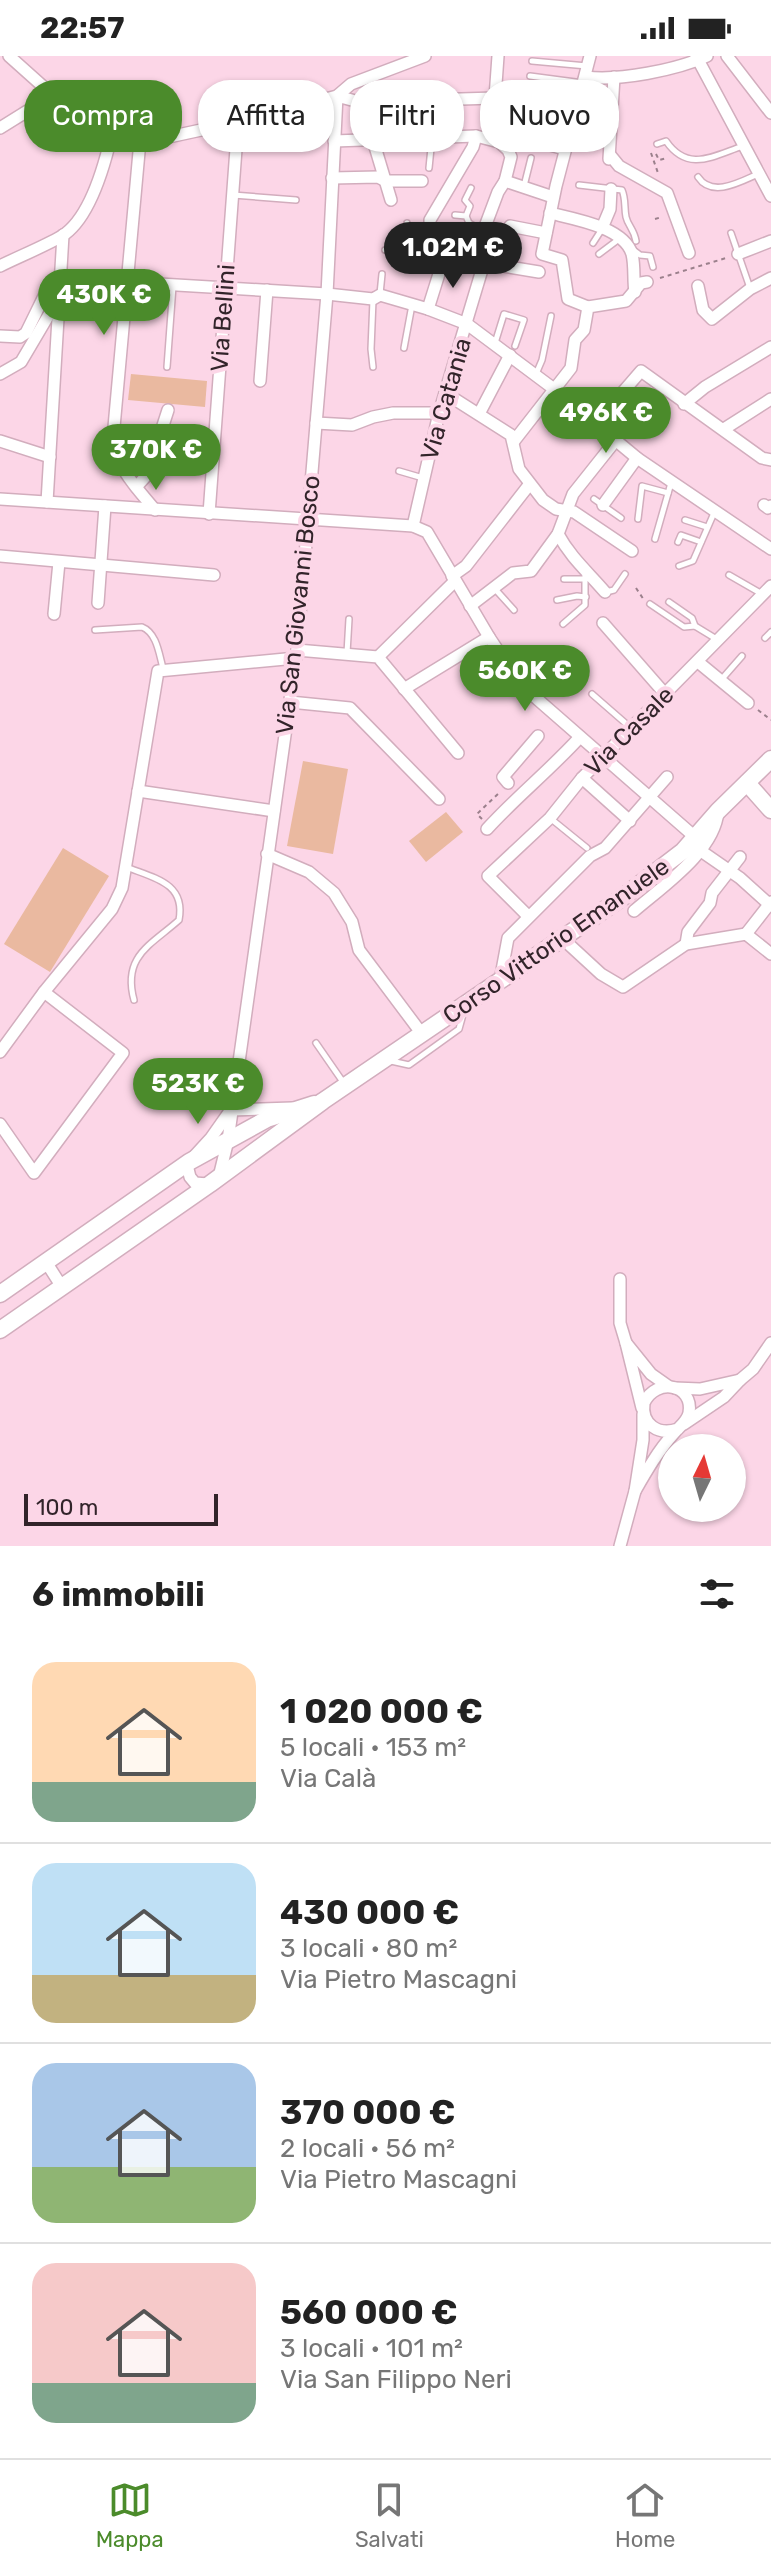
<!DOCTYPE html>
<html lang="it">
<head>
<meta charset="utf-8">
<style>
  :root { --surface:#fff; --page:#f6f6f6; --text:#222; --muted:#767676; --line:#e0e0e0; --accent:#4b8b2b }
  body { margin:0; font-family:Rubik,sans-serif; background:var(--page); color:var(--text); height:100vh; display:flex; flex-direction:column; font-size:30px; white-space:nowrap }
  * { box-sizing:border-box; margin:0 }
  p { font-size:26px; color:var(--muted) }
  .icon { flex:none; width:44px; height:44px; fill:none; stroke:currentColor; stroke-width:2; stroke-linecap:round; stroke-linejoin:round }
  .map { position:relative; height:1490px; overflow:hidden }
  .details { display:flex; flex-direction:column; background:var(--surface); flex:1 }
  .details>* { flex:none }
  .top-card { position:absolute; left:24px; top:24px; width:724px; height:72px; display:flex; gap:16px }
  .needle { width:52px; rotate:5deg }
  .controls { position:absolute; left:658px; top:1378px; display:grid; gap:16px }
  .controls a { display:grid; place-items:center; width:88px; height:88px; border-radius:50%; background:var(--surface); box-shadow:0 2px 6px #0004; font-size:40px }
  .scale { position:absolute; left:24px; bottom:20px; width:194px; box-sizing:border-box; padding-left:8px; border:4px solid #32242a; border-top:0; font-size:22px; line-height:28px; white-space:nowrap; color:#32242a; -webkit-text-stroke:6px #fcd6e7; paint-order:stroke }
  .price { position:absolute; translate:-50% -68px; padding:0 18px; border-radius:28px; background:var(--accent); color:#fff; font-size:26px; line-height:52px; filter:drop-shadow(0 2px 4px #0008) }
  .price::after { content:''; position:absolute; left:50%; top:48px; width:24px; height:18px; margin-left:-12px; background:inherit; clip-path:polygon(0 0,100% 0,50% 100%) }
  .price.active { background:#222; color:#fff }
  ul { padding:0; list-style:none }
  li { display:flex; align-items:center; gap:24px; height:200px; padding:0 32px }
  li+li { border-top:2px solid var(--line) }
  li span { display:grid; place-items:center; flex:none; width:224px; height:160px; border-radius:24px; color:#555 }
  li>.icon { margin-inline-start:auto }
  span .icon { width:96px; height:96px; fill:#fffc; stroke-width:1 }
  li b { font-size:34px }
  h2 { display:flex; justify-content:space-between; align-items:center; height:96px; padding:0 32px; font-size:34px }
  .tag { padding:0 28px; border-radius:32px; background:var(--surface); box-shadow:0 2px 6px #0004; font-size:28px; line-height:72px }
  .tag.active { background:var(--accent); color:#fff }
  .status { display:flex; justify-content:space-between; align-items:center; height:56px; padding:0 40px; background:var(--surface); direction:ltr }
  .status svg { height:22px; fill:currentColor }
  .tab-bar { display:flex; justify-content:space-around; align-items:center; height:112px; border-top:2px solid var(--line); background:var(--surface); font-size:22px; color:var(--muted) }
  .tab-bar a { display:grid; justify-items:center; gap:4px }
  .tab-bar .active { color:var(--accent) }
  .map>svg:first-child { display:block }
  .green { fill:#eab9a0 }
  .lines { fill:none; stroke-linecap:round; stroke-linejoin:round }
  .lane-casing { stroke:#d2adbd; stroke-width:8 }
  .street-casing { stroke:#d2adbd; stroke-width:14 }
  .secondary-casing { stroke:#d2adbd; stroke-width:19 }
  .primary-casing { stroke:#d2adbd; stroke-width:19 }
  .path { stroke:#9b808c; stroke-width:2; stroke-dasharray:4 4; stroke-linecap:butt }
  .lane { stroke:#fff; stroke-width:5 }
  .street { stroke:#fff; stroke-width:11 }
  .secondary { stroke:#fff; stroke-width:16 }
  .primary { stroke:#fff; stroke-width:16 }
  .labels { text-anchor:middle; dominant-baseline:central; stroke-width:8; stroke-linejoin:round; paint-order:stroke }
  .street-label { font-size:24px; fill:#32242a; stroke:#fcd6e7 }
</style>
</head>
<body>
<div class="status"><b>22:57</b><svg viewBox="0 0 49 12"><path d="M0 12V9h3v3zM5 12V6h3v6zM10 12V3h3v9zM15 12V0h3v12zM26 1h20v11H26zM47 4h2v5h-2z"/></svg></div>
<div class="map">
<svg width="771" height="1490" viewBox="0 0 771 1490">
  <rect width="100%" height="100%" fill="#fcd6e7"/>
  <!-- green -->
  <g class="green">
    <path d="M131,318L207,325L205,351L128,344Z"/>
    <path d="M303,705L348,713L333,798L287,790Z"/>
    <path d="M446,756L463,776L426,806L409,785Z"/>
    <path d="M63,792L109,820L50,916L4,888Z"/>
  </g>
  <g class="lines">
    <!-- lane casing -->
    <g class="lane-casing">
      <g id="lane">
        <path d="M532,5L587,10"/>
        <path d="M530,20L583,27"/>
        <path d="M537,67L570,75"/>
        <path d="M531,87L564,96"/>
        <path d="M657,88L666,85C688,117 713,100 743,90"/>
        <path d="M429,112L432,82"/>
        <path d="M698,121C712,142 740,126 758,118"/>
        <path d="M579,129L622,134C626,143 624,151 626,161C628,170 634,173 636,185"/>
        <path d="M524,130L531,102"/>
        <path d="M233,139L296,144"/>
        <path d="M455,159L466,160L469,167L482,175"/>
        <path d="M466,160L470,150L465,144L471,132"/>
        <path d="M407,167L412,201"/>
        <path d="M731,177L750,232"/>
        <path d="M593,187L602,173"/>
        <path d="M632,193L640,199L650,200L653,211"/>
        <path d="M385,194L402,195L411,201"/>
        <path d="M599,198L619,183"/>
        <path d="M380,238L382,218"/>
        <path d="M373,244L371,293L373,311"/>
        <path d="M495,287L504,258L524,264L515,290"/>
        <path d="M404,292L412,249"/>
        <path d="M167,311L173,230"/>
        <path d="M536,318L542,304L551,260"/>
        <path d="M399,415L423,422"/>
        <path d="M594,443L621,462"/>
        <path d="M638,463L642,430L668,437"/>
        <path d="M685,464L707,471"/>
        <path d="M655,483L671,427"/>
        <path d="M678,486L681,479L701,486"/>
        <path d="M679,510L693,505L714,457"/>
        <path d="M729,519L762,538"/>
        <path d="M564,523H586"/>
        <path d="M495,533L514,554"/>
        <path d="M606,536L614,534L625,518"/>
        <path d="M557,544L577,540L586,541"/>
        <path d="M669,546L692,562L695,570L718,584"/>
        <path d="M650,548L684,571L695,570"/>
        <path d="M563,568L585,549V517"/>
        <path d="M95,574L142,571C157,577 159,598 163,612"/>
        <path d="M765,582L771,576"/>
        <path d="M347,597L349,563"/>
        <path d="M721,624L742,600"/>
        <path d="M592,638L631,672"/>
        <path d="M550,762L587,792"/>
        <path d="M126,811C154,822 186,827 179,864C151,889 122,900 134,944"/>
        <path d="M316,987L343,1026"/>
        <path d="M391,1005L409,1009L459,973L464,955"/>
      </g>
    </g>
    <!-- street casing -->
    <g class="street-casing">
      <g id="street">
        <path d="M9,0L85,68L111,81L140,85L155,84L238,66L337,40L351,28L425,0"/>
        <path d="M696,0L771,140"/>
        <path d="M727,0L771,57"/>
        <path d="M586,21C619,25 677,14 707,0"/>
        <path d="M496,32L555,41"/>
        <path d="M0,72L53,39"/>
        <path d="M373,84L391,144"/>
        <path d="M140,85L113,382C117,413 136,431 155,454"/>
        <path d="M334,85L476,80L499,86L508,94L511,101L505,125L498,136L483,176L484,207L439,357L413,470"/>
        <path d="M610,99L619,110L667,137L689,197"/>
        <path d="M609,103L614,21"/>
        <path d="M332,122L378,121L386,125H422"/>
        <path d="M505,125L553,141"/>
        <path d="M550,157C574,163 624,171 632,198C635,210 633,224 635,236"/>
        <path d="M510,170L546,177"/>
        <path d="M602,172L610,153L611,133"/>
        <path d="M738,198L771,185"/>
        <path d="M412,202L483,210"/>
        <path d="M431,204L430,164L473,91L476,80"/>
        <path d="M484,207L539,216"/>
        <path d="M0,210C20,200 43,191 62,180C89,163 104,111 111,81"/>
        <path d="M698,230L703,254L712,263L750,233L771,222"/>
        <path d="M588,251L568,243L562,204L542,198L556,130L590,0"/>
        <path d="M428,253L443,205"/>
        <path d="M0,280L20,281L26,277L52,224L60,222L327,238L373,243L380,239L428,253L467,268L554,333L637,402L771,493"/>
        <path d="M0,318L21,306L57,245"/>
        <path d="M260,325L267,234"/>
        <path d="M445,337L511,379L519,413L543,444L556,453L574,456L632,495"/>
        <path d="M684,348L705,331L771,291"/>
        <path d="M479,358L510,299"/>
        <path d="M316,367L352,369L373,361L393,357H439"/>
        <path d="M596,367L641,315L762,402L771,404"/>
        <path d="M724,373L771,343"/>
        <path d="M0,385L50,401"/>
        <path d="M514,385L571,312L575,284L584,274L588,251L626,245L641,227L647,226"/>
        <path d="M136,431L147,419L168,354"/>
        <path d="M0,443L413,470L427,476L489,581L520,628L695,781"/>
        <path d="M47,446L63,179"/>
        <path d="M603,449L637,402"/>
        <path d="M764,449L768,452L771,450"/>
        <path d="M209,458L238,66"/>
        <path d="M558,478C571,502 588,516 605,536"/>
        <path d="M0,500L214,519"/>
        <path d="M452,520L466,510L529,429"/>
        <path d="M98,547L105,450"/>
        <path d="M470,550L513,517L531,515L558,478L573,438L616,384"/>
        <path d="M54,558L59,506"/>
        <path d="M603,567L666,639"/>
        <path d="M297,594L378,601L458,697"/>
        <path d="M378,601L455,525"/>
        <path d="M698,606L748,647"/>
        <path d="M404,633L489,581"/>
        <path d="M290,646L350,652L439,743"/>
        <path d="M582,722L630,765"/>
        <path d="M508,727L503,721L538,680"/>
        <path d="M138,735L274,755"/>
        <path d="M487,773C516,741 550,714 580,681"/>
        <path d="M701,795L740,822L771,850"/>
        <path d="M267,798L309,816L334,837L352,866L359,894L422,978"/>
        <path d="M634,855C663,830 715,795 718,755"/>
        <path d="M528,860L488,820L550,762L582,722L771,530"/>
        <path d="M746,878L771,846"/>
        <path d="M746,878L771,898"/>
        <path d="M563,883L601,918L623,931L686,888L746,878"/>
        <path d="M686,888L688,876L710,847L712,837L740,801"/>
        <path d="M500,925L508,882L590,800L605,792L667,721"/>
        <path d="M0,996L44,936L112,853L122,832L158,615L296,602"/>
        <path d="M231,1054L292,1052"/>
        <path d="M0,1068L34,1117L123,997L44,936"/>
        <path d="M219,1121L228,1084L297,594L327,238L337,40L359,46L495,42L498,0"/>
        <path d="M208,1128L195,1127L190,1121L188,1113L189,1106L211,1082L230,1055"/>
        <path d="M46,1206L62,1231"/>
        <path d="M620,1223V1267L626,1287"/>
        <path d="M740,1324L753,1313L771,1287"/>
        <path d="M675,1332L700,1333L740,1324L724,1341L684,1368"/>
        <path d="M642,1352L626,1287L651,1318L668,1330"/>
        <path d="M643,1358V1384L635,1435C647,1414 658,1395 674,1377C680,1370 687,1366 689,1357C694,1328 656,1321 644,1347C641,1368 658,1380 678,1373"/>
        <path d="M620,1490L635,1435"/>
      </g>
    </g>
    <!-- secondary casing -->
    <g class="secondary-casing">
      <path id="secondary" d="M747,727L771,754"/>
    </g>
    <!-- primary casing -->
    <g class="primary-casing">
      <g id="primary">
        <path d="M0,1238L189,1106L267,1063L314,1048"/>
        <path d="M0,1274L210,1128L323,1045L623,841L683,795L718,755L771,703"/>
      </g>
    </g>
    <!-- path -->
    <g class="path">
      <path d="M504,49L522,53"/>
      <path d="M493,73L495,55"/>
      <path d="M651,97L658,117"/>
      <path d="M656,98L659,104L667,102"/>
      <path d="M655,163L662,161"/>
      <path d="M496,180L507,183V181"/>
      <path d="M660,222L726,202"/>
      <path d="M636,532L644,544"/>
      <path d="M758,654L771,664"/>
      <path d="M482,763L477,758L499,737"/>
    </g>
    <!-- lane -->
    <use href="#lane" class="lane"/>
    <!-- street -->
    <use href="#street" class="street"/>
    <!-- secondary -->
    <use href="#secondary" class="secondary"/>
    <!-- primary -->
    <use href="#primary" class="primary"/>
  </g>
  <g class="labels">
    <!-- street labels -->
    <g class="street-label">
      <text transform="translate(223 262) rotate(-86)">Via Bellini</text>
      <text transform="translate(446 343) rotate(-74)">Via Catania</text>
      <text transform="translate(298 549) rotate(-84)">Via San Giovanni Bosco</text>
      <text transform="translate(629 675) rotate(-45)">Via Casale</text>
      <text transform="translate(556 885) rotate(-35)">Corso Vittorio Emanuele</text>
    </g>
  </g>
</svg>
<div class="controls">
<a><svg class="needle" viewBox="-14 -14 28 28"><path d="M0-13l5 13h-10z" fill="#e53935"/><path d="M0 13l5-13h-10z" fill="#767676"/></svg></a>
</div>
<div class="scale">100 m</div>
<b class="price active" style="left:453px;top:234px">1.02M €</b>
<b class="price" style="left:104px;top:281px">430K €</b>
<b class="price" style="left:606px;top:399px">496K €</b>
<b class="price" style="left:156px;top:436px">370K €</b>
<b class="price" style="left:525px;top:657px">560K €</b>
<b class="price" style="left:198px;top:1070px">523K €</b>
<div class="top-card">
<a class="tag active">Compra</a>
<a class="tag">Affitta</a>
<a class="tag">Filtri</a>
<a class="tag">Nuovo</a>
</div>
</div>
<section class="details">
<h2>6 immobili<svg class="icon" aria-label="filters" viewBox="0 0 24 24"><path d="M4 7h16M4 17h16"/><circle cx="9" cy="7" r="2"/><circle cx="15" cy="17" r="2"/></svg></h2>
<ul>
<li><span style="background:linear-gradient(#ffd9b3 75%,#7fa58c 0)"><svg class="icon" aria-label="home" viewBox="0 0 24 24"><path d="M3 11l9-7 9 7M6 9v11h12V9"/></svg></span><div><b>1 020 000 €</b><p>5 locali · 153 m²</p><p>Via Calà</p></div></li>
<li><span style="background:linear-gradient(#bfe0f5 70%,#c2b280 0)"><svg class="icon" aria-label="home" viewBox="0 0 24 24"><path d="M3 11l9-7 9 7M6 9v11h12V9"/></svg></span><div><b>430 000 €</b><p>3 locali · 80 m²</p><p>Via Pietro Mascagni</p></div></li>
<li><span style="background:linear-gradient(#a9c7e8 65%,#8fb573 0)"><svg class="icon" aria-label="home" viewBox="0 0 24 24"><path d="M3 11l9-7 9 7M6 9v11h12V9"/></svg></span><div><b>370 000 €</b><p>2 locali · 56 m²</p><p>Via Pietro Mascagni</p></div></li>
<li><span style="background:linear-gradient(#f6c9c9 75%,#7fa58c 0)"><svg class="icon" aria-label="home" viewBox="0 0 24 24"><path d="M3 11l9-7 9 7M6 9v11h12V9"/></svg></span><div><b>560 000 €</b><p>3 locali · 101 m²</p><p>Via San Filippo Neri</p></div></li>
</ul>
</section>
<nav class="tab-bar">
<a class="active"><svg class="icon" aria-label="map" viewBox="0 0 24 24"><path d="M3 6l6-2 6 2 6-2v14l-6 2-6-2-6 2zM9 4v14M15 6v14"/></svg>Mappa</a>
<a><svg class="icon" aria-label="saved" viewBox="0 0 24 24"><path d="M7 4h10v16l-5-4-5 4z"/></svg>Salvati</a>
<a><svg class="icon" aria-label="home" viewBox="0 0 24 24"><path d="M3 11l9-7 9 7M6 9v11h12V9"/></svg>Home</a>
</nav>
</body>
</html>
